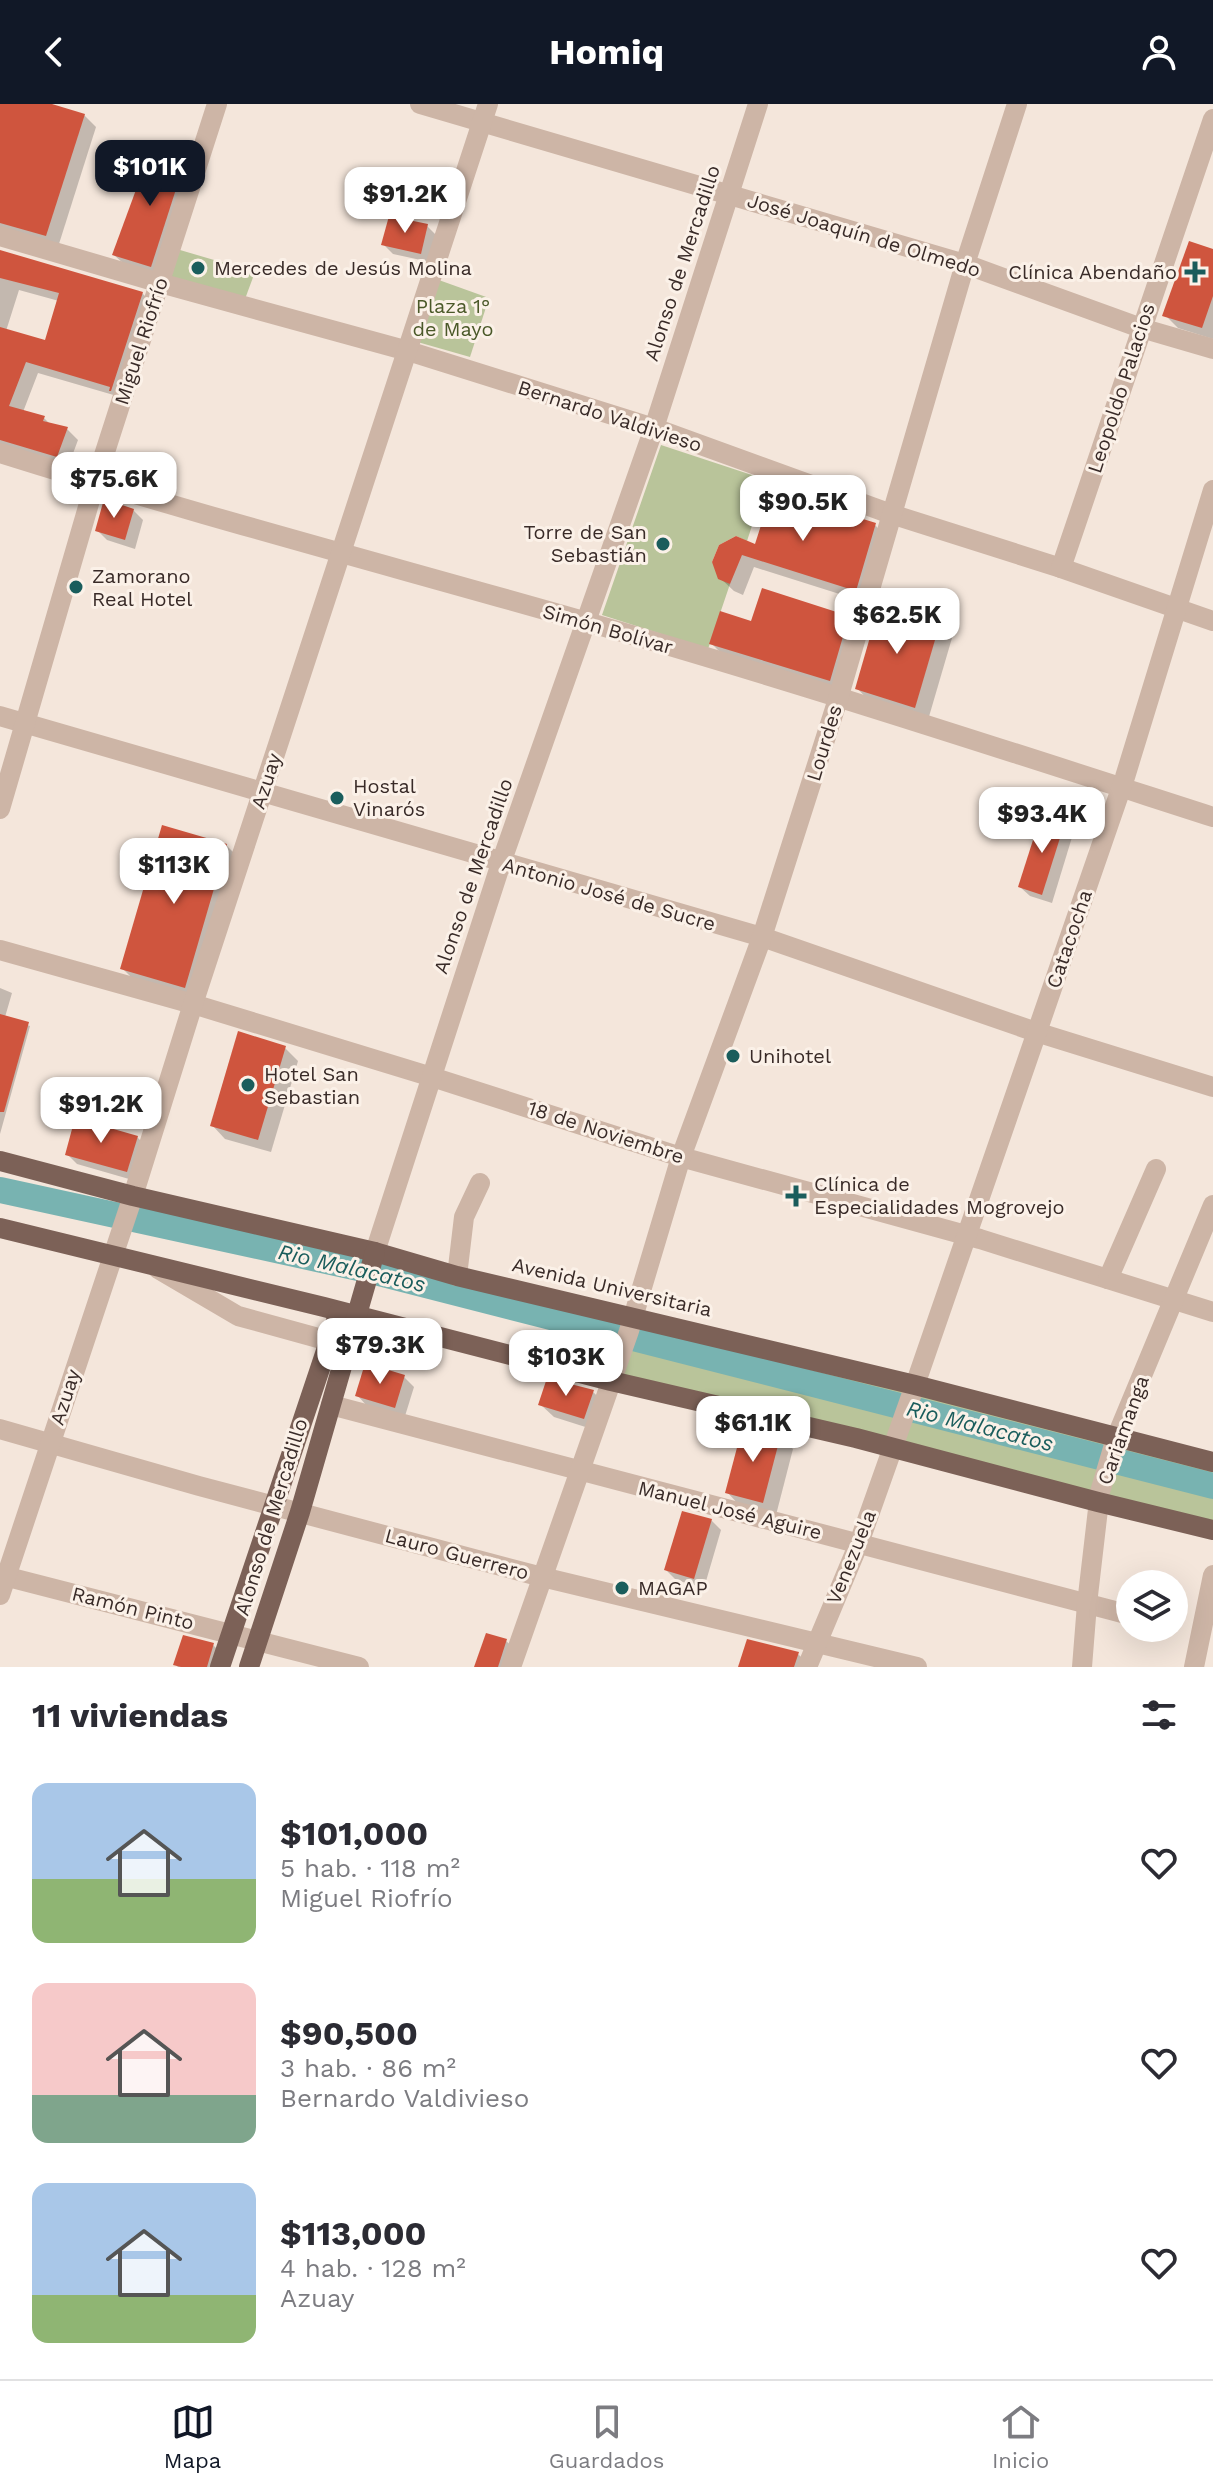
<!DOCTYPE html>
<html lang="es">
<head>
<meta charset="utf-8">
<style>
  :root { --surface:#fff; --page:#f7f7f7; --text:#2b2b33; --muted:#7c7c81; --line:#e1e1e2; --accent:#111827 }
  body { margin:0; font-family:"Work Sans",sans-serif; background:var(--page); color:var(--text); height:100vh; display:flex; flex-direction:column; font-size:30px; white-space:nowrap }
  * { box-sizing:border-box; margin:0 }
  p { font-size:26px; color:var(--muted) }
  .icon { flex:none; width:44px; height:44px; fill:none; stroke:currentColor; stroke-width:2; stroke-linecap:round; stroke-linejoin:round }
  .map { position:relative; height:1563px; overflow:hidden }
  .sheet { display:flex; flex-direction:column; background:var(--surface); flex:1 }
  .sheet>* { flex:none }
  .controls { position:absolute; left:1116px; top:1466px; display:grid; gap:16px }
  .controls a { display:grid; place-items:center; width:72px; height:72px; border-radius:50%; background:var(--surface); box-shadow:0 8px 32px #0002; font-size:40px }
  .price { position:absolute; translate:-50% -68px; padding:0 18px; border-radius:16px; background:#fff; color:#222; font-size:26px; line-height:52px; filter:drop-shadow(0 2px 4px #0008) }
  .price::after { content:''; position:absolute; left:50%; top:48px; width:24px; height:18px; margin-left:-12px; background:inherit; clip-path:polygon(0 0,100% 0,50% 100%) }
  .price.on { background:var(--accent); color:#fff }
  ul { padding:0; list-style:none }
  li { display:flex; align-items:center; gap:24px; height:200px; padding:0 32px }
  li span { display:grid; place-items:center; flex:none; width:224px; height:160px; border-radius:16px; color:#555 }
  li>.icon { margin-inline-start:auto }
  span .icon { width:96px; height:96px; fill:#fffc; stroke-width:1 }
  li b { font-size:34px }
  h2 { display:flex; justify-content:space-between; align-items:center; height:96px; padding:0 32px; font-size:34px }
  header { display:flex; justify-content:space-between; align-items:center; height:104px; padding:0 32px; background:var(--accent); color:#fff; font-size:36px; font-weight:700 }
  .tab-bar { display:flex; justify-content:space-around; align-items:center; height:112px; border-top:2px solid var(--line); background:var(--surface); font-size:22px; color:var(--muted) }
  .tab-bar a { display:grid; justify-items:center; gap:4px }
  .tab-bar .on { color:var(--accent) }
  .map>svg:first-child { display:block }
  .green { fill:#b9c49a }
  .shadow { fill:#0003; fill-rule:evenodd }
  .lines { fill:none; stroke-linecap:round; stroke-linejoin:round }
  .river { stroke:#78b3b1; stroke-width:26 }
  .building { fill:#cf553e }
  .minor { stroke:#cdb5a6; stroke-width:20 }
  .major { stroke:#7c6157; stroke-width:20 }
  .poi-dot { fill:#1a5d5c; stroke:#fbf1e8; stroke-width:3 }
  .labels { text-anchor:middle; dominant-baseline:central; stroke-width:6; stroke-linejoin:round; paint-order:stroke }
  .street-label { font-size:20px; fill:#392b28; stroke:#fbf1e8 }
  .poi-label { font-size:20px; fill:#392b28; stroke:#fbf1e8; text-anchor:start }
  .park-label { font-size:20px; fill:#4b5929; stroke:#fbf1e8 }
  .water-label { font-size:22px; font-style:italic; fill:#1a5d5c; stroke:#fbf1e8 }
</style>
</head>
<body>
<header><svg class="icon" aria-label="back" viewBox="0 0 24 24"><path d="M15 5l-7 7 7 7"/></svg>Homiq<svg class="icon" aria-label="person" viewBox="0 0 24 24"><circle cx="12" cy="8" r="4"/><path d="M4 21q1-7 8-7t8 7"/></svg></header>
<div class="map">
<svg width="1213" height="1563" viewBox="0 0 1213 1563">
  <rect width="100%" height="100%" fill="#f4e6db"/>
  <!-- green -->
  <g class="green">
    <path d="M180,146L255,168L245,195L170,173Z"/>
    <path d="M436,175L489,194L470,253L414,237Z"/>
    <path d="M661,341L767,376L747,437L736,432L719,441L712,458L730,480L708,545L602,511Z"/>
    <path d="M633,1212L1213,1358V1426L611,1277Z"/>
  </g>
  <!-- shadow -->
  <g class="shadow">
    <path d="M0,0H45L84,11L96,23L58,143L0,139Z"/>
    <path d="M185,56L195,65L161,171L124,160L114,151Z"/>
    <path d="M427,122L437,132L430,158L393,150L384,141Z"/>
    <path d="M1213,147V235L1178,224L1165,211Z"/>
    <path d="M0,148L142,189L154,201L117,292L38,269L23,308L44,314L51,321L67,325L78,336L68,363L0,353ZM19,186L59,197L47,238L6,227Z"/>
    <path d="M133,406L143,416L135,445L107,436L97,426Z"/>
    <path d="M875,421L887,434L868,499L754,463L743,491L734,487L720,474L736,435L756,443Z"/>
    <path d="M848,514L861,527L843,589L725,553L712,540L753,519Z"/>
    <path d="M939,521L952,534L928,616L870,598L857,584Z"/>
    <path d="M1064,720L1073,730L1052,799L1030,792L1020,783Z"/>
    <path d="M226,741L240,755L198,896L135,877L122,864Z"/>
    <path d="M0,884L12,889L5,913L30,922L0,1030Z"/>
    <path d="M285,944L298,957L271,1048L225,1035L212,1021Z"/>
    <path d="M137,1033L147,1043L136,1077L77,1060L67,1050Z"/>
    <path d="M404,1273L414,1283L405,1312L367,1302L358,1292Z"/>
    <path d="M549,1276L593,1288L607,1301L598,1327L554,1313L540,1300Z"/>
    <path d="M780,1332L793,1345L776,1411L740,1402L727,1388Z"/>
    <path d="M711,1416L721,1426L704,1484L676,1476L666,1466Z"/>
    <path d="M506,1537L516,1546L510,1563H476Z"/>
    <path d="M213,1541L223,1551L219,1563H178L175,1560Z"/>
    <path d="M798,1550L811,1563H740Z"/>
  </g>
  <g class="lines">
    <!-- river -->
    <path class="river" d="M0,1086L363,1165L1213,1382"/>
  </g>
  <!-- building -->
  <g class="building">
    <path d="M0,0H52L85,10L46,132L0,119Z"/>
    <path d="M151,45L186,54L151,163L112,151Z"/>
    <path d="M389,112L428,120L421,150L381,141Z"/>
    <path d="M1189,137L1213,145V192L1202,224L1162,212Z"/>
    <path d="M0,146L143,188L111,287H109L110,283L26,258L9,302L45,312L43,317L68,323L57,353L0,336V223L45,236L59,189L0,174Z"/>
    <path d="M772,387L876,419L856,487L742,451L730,480L718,475L712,458L719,441L736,432L755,440Z"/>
    <path d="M104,395L134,405L125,436L95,427Z"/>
    <path d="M762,484L849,512L830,577L709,540L720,507L751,517Z"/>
    <path d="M879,502L940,519L915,604L855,585Z"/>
    <path d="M1041,711L1065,718L1042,791L1018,783Z"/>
    <path d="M162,721L227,740L185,884L120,865Z"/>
    <path d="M0,910L29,918L4,1008H0Z"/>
    <path d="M238,927L286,942L258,1036L210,1022Z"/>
    <path d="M75,1014L138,1032L127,1068L65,1051Z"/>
    <path d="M375,1262L405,1271L395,1304L355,1292L363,1266Z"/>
    <path d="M547,1274L594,1286L584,1315L538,1301Z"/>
    <path d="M743,1321L781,1330L763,1399L725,1389Z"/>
    <path d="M682,1407L712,1415L694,1475L664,1466Z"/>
    <path d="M486,1529L507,1535L498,1563H474Z"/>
    <path d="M183,1531L214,1539L207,1563H181L173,1561Z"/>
    <path d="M747,1535L799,1548L794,1563H738Z"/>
  </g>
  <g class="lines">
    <!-- minor -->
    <g class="minor">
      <path d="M420,0L965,160L1141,224L1213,245"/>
      <path d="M0,132L160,179L408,247L654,324L891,410L1061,464L1213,517"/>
      <path d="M0,349C194,410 391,462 587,518C797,578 1005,646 1213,713"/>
      <path d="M1061,464L1213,15"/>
      <path d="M0,612L762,833L1036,928L1213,983"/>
      <path d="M0,705L95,379L217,0"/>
      <path d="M0,846L193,900L432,973L681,1053L980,1135L1213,1208"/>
      <path d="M375,1148L501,759L654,324L758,0"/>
      <path d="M158,1165L238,1212L329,1237"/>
      <path d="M457,1172L464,1113L480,1079"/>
      <path d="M1108,1175L1156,1065"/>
      <path d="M331,1301L1130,1511"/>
      <path d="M0,1325L199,1382L542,1473L917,1563"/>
      <path d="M0,1471L359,1563"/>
      <path d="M0,1491L133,1092L193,900L488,0"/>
      <path d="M511,1563L629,1227L681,1053L762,833L838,595L965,160L1017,0"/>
      <path d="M807,1563L859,1439L915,1281L1125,673L1213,386"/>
      <path d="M1082,1563L1087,1500L1100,1388L1116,1334L1213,1101"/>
      <path d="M1194,1563L1213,1471"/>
    </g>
    <!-- major -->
    <g class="major">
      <path d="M0,1057L133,1092L375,1148L457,1172L915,1281L1213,1358"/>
      <path d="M0,1124L324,1203L611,1277L856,1334L1098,1398L1213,1426"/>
      <path d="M220,1563L339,1208"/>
      <path d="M249,1563L300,1408L375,1148"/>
    </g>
  </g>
  <!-- markers -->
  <g class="poi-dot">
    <circle cx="198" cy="164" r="8"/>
    <path d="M1191 156h8v8h8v8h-8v8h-8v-8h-8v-8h8z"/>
    <circle cx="663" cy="440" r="8"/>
    <circle cx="76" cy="483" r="8"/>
    <circle cx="337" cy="694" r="8"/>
    <circle cx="733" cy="952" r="8"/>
    <circle cx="248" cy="981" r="8"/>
    <path d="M792 1080h8v8h8v8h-8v8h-8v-8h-8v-8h8z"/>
    <circle cx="622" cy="1484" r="8"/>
  </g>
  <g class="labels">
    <!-- street labels -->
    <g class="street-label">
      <text transform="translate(864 131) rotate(17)">José Joaquín de Olmedo</text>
      <text transform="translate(682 159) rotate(-72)">Alonso de Mercadillo</text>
      <text transform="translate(141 237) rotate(-72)">Miguel Riofrío</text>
      <text transform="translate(1121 284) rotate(-72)">Leopoldo Palacios</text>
      <text transform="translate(610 312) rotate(18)">Bernardo Valdivieso</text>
      <text transform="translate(608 525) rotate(16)">Simón Bolívar</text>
      <text transform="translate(824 639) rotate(-73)">Lourdes</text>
      <text transform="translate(266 677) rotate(-72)">Azuay</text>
      <text transform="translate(473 772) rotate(-71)">Alonso de Mercadillo</text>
      <text transform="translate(609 790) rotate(16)">Antonio José de Sucre</text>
      <text transform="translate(1069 835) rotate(-71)">Catacocha</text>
      <text transform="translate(606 1028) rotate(18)">18 de Noviembre</text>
      <text transform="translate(612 1183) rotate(13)">Avenida Universitaria</text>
      <text transform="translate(65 1293) rotate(-72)">Azuay</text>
      <text transform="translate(1123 1326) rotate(-70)">Cariamanga</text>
      <text transform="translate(730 1406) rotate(14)">Manuel José Aguire</text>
      <text transform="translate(271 1413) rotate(-73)">Alonso de Mercadillo</text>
      <text transform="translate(457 1450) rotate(15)">Lauro Guerrero</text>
      <text transform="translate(851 1453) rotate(-68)">Venezuela</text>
      <text transform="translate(133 1504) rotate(14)">Ramón Pinto</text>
    </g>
    <!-- poi labels -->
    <g class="poi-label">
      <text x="214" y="164">Mercedes de Jesús Molina</text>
      <text x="1177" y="168" text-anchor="end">Clínica Abendaño</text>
      <text x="647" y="428" text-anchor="end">Torre de San<tspan x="647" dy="23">Sebastián</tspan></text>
      <text x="92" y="472">Zamorano<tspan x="92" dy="23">Real Hotel</tspan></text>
      <text x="353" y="682">Hostal<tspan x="353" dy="23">Vinarós</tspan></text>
      <text x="749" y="952">Unihotel</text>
      <text x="264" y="970">Hotel San<tspan x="264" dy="23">Sebastian</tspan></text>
      <text x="814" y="1080">Clínica de<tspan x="814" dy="23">Especialidades Mogrovejo</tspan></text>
      <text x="638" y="1484">MAGAP</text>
    </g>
    <!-- park labels -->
    <g class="park-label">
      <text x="453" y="202">Plaza 1°<tspan x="453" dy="23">de Mayo</tspan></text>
    </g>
    <!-- water labels -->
    <g class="water-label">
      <text transform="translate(352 1164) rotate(13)">Rio Malacatos</text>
      <text transform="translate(980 1322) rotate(14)">Rio Malacatos</text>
    </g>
  </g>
</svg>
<div class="controls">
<a><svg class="icon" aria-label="layers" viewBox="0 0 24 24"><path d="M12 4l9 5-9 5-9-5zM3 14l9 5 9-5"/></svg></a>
</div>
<b class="price on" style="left:150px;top:104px">$101K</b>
<b class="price" style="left:405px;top:131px">$91.2K</b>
<b class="price" style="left:114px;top:416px">$75.6K</b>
<b class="price" style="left:803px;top:439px">$90.5K</b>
<b class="price" style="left:897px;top:552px">$62.5K</b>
<b class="price" style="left:1042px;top:751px">$93.4K</b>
<b class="price" style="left:174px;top:802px">$113K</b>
<b class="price" style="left:101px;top:1041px">$91.2K</b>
<b class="price" style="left:380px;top:1282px">$79.3K</b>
<b class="price" style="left:566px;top:1294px">$103K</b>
<b class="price" style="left:753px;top:1360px">$61.1K</b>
</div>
<section class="sheet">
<h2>11 viviendas<svg class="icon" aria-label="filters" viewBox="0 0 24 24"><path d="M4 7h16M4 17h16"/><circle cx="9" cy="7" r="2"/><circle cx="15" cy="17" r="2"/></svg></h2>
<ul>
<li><span style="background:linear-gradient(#a9c7e8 60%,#8fb573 0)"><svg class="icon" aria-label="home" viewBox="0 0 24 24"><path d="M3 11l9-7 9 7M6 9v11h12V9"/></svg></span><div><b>$101,000</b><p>5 hab. · 118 m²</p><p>Miguel Riofrío</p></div><svg class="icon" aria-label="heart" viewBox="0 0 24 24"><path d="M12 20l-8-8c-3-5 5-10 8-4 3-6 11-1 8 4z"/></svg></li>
<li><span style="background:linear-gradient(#f6c9c9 70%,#7fa58c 0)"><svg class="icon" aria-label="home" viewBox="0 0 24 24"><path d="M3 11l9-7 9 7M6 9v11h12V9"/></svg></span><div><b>$90,500</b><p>3 hab. · 86 m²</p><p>Bernardo Valdivieso</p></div><svg class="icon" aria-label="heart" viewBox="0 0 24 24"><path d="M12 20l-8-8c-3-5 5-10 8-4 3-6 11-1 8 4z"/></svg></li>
<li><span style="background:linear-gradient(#a9c7e8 70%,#8fb573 0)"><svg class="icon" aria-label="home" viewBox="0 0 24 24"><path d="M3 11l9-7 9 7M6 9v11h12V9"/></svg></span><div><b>$113,000</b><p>4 hab. · 128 m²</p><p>Azuay</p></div><svg class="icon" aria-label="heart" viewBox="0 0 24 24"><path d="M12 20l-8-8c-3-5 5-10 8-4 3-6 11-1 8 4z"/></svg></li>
</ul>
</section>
<nav class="tab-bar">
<a class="on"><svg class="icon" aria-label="map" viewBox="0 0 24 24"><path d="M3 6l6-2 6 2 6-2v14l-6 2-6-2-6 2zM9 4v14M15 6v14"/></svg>Mapa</a>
<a><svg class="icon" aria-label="saved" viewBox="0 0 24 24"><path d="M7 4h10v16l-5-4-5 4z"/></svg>Guardados</a>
<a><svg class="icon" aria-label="home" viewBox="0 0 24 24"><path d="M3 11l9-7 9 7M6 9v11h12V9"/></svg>Inicio</a>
</nav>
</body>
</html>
